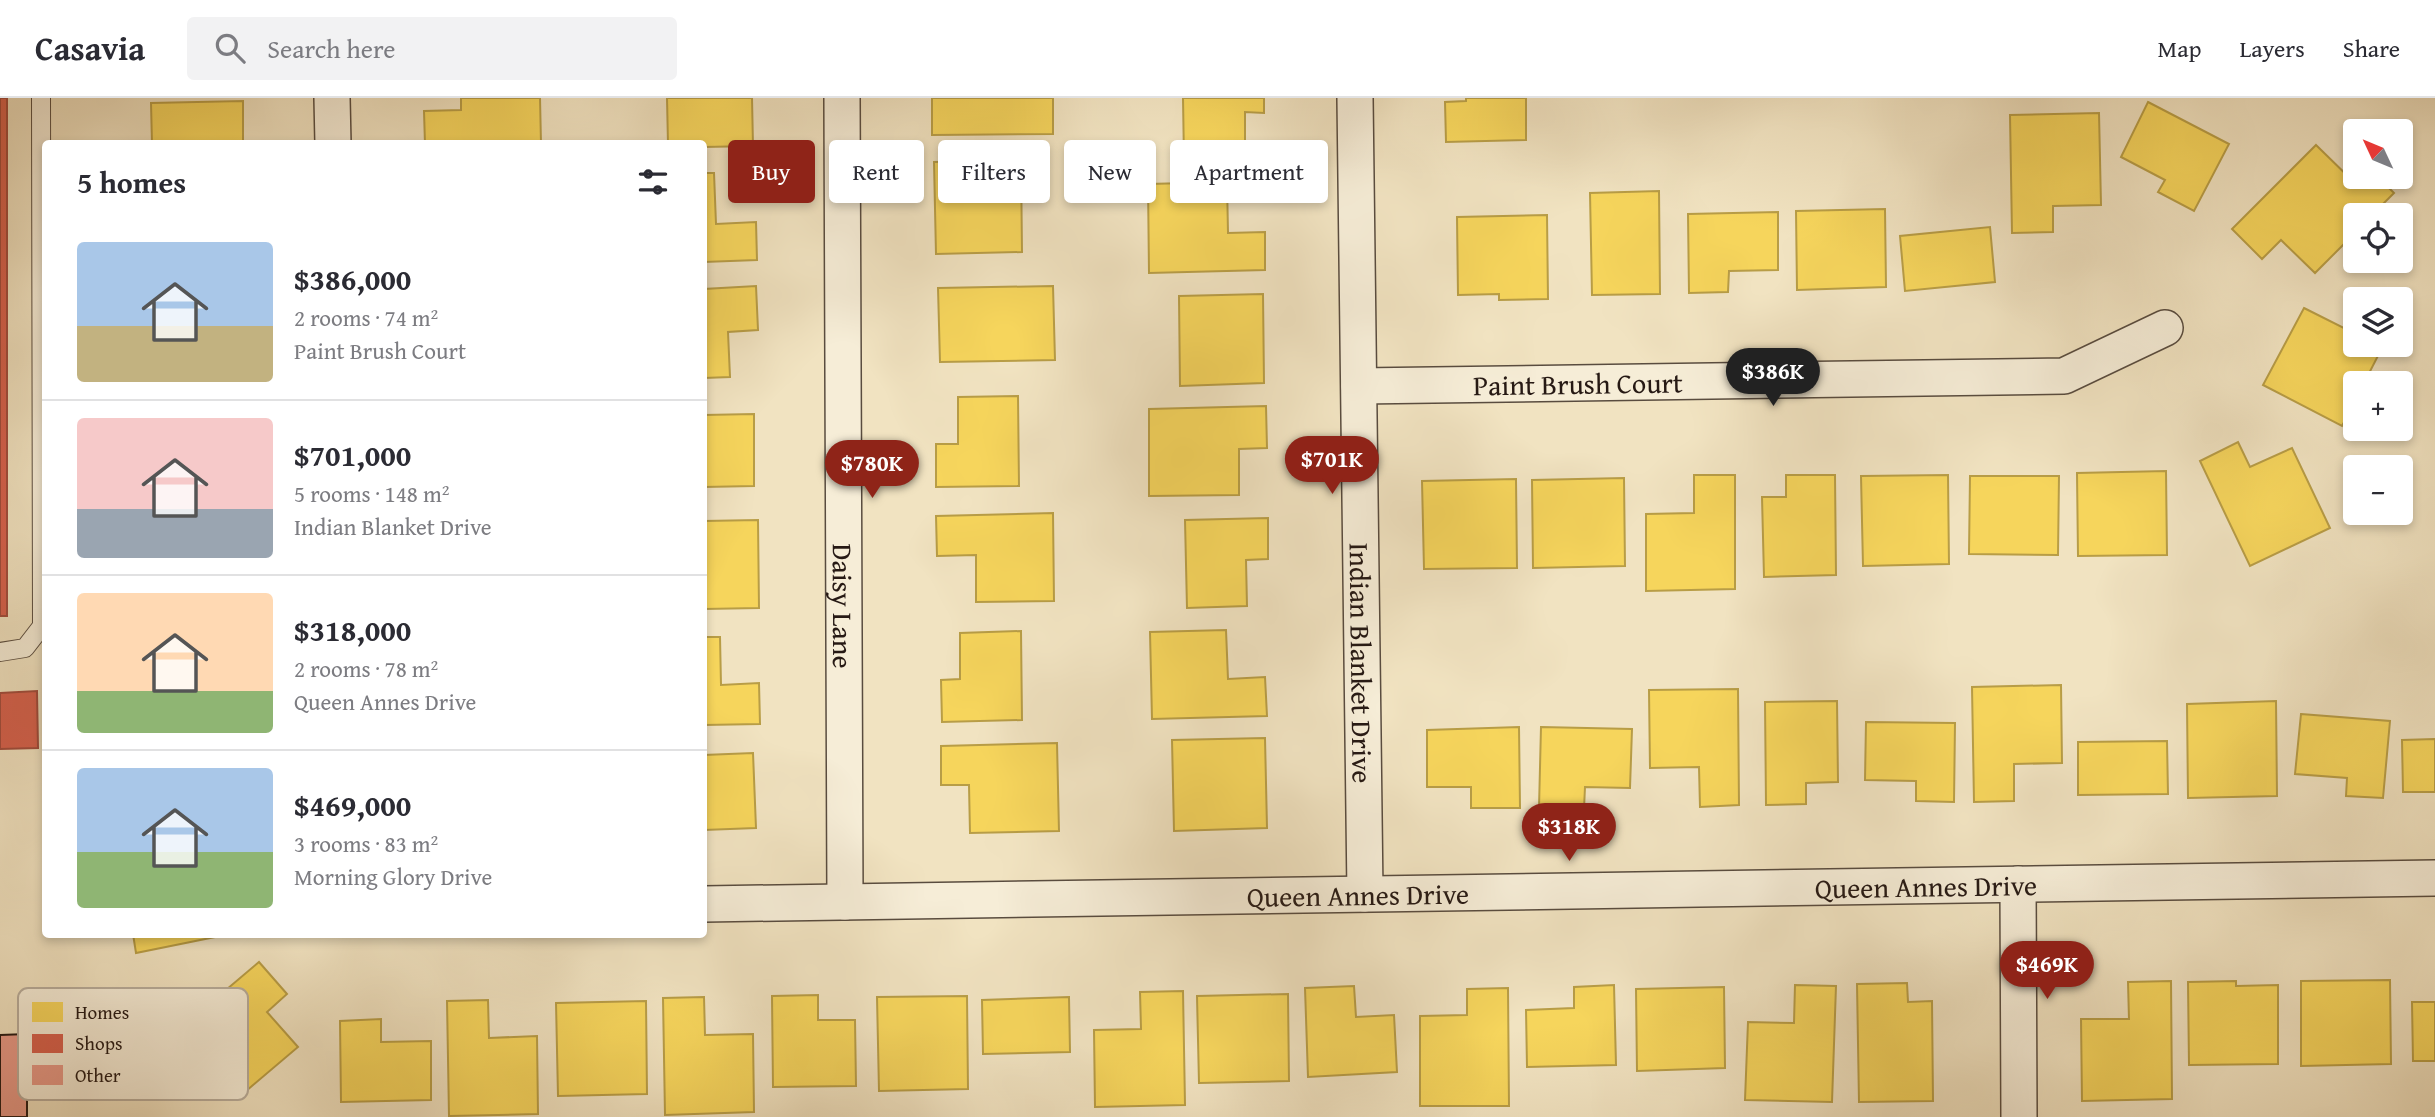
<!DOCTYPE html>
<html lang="en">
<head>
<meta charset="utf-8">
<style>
  :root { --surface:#fff; --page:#f2f2f3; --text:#2b2b33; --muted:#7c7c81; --line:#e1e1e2; --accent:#8f2418 }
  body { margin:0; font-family:"Gentium Book Plus",serif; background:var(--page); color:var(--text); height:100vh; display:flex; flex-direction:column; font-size:26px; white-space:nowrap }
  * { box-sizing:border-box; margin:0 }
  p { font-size:23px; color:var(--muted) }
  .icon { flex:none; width:38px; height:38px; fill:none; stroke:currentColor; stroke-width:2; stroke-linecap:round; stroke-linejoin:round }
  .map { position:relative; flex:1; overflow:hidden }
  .details { position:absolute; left:42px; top:42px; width:665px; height:798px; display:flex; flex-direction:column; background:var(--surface); border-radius:7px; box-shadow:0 4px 10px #0003 }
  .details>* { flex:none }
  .banner { position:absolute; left:728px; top:42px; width:665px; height:63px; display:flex; gap:14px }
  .needle { width:46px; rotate:314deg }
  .tools { position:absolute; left:2343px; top:21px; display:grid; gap:14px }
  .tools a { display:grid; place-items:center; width:70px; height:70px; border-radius:7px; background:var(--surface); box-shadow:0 4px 10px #0003; font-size:35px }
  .price { position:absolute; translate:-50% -60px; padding:0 16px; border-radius:24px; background:var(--accent); color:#fff; font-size:23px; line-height:46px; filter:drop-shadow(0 2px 4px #0008) }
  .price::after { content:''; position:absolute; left:50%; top:42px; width:21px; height:16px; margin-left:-10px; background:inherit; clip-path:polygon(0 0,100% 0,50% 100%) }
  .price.active { background:#222; color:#fff }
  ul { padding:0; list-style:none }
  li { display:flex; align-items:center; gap:21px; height:175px; padding:0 35px }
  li+li { border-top:2px solid var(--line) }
  li span { display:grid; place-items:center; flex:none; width:196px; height:140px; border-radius:7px; color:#555 }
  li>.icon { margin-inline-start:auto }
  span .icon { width:84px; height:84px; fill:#fffc; stroke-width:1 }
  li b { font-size:30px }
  h2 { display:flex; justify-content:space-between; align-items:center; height:84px; padding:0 35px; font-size:30px }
  .tag { padding:0 24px; border-radius:7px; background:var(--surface); box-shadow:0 4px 10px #0003; font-size:24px; line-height:63px }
  .tag.active { background:var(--accent); color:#fff }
  header { display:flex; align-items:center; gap:42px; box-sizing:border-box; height:98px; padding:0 35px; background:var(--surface); border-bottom:2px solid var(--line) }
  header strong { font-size:33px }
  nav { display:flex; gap:38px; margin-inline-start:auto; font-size:24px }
  .search { width:490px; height:63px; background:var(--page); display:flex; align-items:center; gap:18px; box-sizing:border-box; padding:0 24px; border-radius:7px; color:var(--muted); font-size:26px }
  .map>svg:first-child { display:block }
  .homes { fill:#f6d55c; stroke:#b89d46; stroke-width:2 }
  .shops { fill:#d6604d; stroke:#a14b3c; stroke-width:2 }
  .building { fill:#e79988; stroke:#261914; stroke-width:2 }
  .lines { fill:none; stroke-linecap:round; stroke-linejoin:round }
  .lane-casing { stroke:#594c3f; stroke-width:20 }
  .street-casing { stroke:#594c3f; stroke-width:38 }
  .lane { stroke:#f6edd7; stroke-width:18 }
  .street { stroke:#f6edd7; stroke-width:35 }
  .labels { text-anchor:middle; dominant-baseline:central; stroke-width:7; stroke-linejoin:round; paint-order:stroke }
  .street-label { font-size:28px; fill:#261914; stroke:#f6edd7 }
  .key { fill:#f6edd7; stroke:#b8ad9c; stroke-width:2 }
  .key-label { font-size:19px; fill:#261914 }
</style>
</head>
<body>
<header>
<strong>Casavia</strong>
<div class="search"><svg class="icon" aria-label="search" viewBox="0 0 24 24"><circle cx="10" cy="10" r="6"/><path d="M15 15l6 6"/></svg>Search here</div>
<nav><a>Map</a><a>Layers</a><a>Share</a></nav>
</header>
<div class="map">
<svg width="2435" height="1019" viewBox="0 0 2435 1019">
  <rect width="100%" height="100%" fill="#f1e3c1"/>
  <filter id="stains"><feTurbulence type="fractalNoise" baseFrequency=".00286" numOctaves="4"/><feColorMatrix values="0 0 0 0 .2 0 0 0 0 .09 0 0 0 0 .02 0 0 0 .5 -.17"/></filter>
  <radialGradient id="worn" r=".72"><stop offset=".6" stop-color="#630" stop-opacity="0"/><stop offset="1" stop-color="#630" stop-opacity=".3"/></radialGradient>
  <!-- homes -->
  <g class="homes">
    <path d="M461,0H540L541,46H425L424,13L461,12Z"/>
    <path d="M667,0H752L753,48L704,49V46H668Z"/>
    <path d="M932,0H1053V36L932,37Z"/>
    <path d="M1183,0H1264V15L1245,14V61L1184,62Z"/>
    <path d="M1466,0H1526V42L1446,44L1445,4L1466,3Z"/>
    <path d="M243,3V43L218,44V46H152L151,5Z"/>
    <path d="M2148,4L2229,46L2194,113L2158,94L2165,82L2121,59Z"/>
    <path d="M2099,15L2101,107L2053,108V134L2012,135L2010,17Z"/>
    <path d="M2316,47L2359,89L2369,79H2378L2394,95L2372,117H2356V134L2315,175L2281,142L2262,161L2232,131Z"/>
    <path d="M1021,62L1022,154L936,156L934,64Z"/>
    <path d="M704,75H714L716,126L756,124L757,162L704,164Z"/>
    <path d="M1227,84L1228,135L1265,134V172L1149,175L1148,86Z"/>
    <path d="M1659,93L1660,196L1592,197L1590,95Z"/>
    <path d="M1885,111L1886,189L1797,192L1796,113Z"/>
    <path d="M1778,114V172L1729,173L1728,194L1689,195L1688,116Z"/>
    <path d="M1547,117L1548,201L1499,202V196L1458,197L1457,119Z"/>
    <path d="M1990,129L1995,184L1905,193L1900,138Z"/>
    <path d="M756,188L758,232L728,234L730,279L704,280V191Z"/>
    <path d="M1053,188L1055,262L940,264L938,190Z"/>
    <path d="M1263,196L1264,285L1180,288L1179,198Z"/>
    <path d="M2304,210L2356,236V247H2376L2382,250L2364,285H2356V302L2342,328L2263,287Z"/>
    <path d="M1018,298L1019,388L936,389V346H958V299Z"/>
    <path d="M1266,308L1267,350L1239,351V397L1149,398V311Z"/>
    <path d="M754,316V388L704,389V317Z"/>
    <path d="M2238,344L2250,369L2292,350L2330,430L2250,468L2200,363Z"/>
    <path d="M2166,373L2167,457L2078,458L2077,375Z"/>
    <path d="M1694,377H1735V491L1646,493V416L1694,415Z"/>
    <path d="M1786,377H1835L1836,477L1764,479L1762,399H1786Z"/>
    <path d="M1948,377L1949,466L1863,468L1861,378Z"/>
    <path d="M1970,378H2059L2058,457L1969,456Z"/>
    <path d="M1624,380L1625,468L1533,470L1532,382Z"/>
    <path d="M1516,381L1517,470L1424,471L1422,383Z"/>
    <path d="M1053,415L1054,503L976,504V457L937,458L936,418Z"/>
    <path d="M1268,420V461L1246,462L1247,508L1187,510L1185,422Z"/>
    <path d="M758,422L759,510L704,511V423Z"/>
    <path d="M1226,532L1228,581L1265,579L1267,618L1152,621L1150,534Z"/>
    <path d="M1021,533L1022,622L942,624L941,582L960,581V535Z"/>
    <path d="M704,539H720L721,587L759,585L760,626L704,627Z"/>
    <path d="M2061,587L2062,665L2014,666V703L1974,704L1972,589Z"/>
    <path d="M1738,591L1739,707L1700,709L1699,669L1650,670L1649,592Z"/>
    <path d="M1837,603L1838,684L1806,685V706L1766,707L1765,604Z"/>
    <path d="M2276,603L2277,698L2188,700L2187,606Z"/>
    <path d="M2301,616L2390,623L2383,700L2346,698L2347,680L2295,676Z"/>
    <path d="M1866,624L1955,625L1954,704L1916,703V683L1865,682Z"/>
    <path d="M1519,629L1520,710H1471V689H1427V632Z"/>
    <path d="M1541,629L1632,631L1630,690L1585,689L1584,711L1539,710Z"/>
    <path d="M1265,640L1267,730L1174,733L1172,642Z"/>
    <path d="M2435,641V694H2403L2402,642Z"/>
    <path d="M2167,643L2168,696L2078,697V644Z"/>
    <path d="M1057,645L1059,733L970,735L969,687H941V648Z"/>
    <path d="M753,655L756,730L704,732V657Z"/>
    <path d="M133,836H230L136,855Z"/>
    <path d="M259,864L287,896L267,914L298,949L246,993L187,925Z"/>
    <path d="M2390,882L2391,966L2301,968V883Z"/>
    <path d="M2171,883L2172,1001L2082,1003L2081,921H2129L2128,884Z"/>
    <path d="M2236,883V888L2278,887V966L2189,967L2188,884Z"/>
    <path d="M1907,885L1908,904L1932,903L1933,1003L1859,1004L1857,886Z"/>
    <path d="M1614,887L1616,967L1527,969L1526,912L1574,910V889Z"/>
    <path d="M1795,887L1836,888L1832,1004L1745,1002L1748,924L1794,925Z"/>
    <path d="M1354,888L1356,919L1394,917L1397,974L1308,979L1305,890Z"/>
    <path d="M1724,889L1725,970L1637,973L1636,891Z"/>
    <path d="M1508,890L1509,1008H1420V918L1467,917V891Z"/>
    <path d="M1183,893L1185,1007L1095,1009L1094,932L1141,931L1140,894Z"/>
    <path d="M1288,896L1289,983L1199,985L1197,898Z"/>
    <path d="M818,897V922H855L856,988L773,989L772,898Z"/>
    <path d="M967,898L968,991L879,993L877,899Z"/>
    <path d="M704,899L705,937L753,936L754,1014L665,1017L663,900Z"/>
    <path d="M1069,899L1070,954L983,956L982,902Z"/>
    <path d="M488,902L489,940L537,938L538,1016L449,1018L447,903Z"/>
    <path d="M646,903L647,996L558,998L556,905Z"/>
    <path d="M2412,904H2435V963H2413Z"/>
    <path d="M381,921V944L431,943V1002L341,1004L340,923Z"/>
  </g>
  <!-- shops -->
  <g class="shops">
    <rect x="0" y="0" width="7" height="518"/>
    <path d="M37,593L38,650L0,651V595Z"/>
  </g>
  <!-- building -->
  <path class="building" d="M27,936V1019H0V937Z"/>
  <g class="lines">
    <!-- lane casing -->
    <g class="lane-casing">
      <path id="lane" d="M0,554L25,550L42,528L41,0"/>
    </g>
    <!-- street casing -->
    <g class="street-casing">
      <g id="street">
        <path d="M332,0L333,46"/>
        <path id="s1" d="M842,0L845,804"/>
        <path id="s2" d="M1355,0L1365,796"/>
        <path id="s3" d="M1359,288L2064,278L2165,230"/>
        <path d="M2018,786L2019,1019"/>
        <path id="s4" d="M704,806L2435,780"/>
      </g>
    </g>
    <!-- lane -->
    <use href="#lane" class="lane"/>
    <!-- street -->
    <use href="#street" class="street"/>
  </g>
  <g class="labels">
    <!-- street labels -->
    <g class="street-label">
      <text stroke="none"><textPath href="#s3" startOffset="219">Paint Brush Court</textPath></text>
      <text stroke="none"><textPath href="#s1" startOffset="508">Daisy Lane</textPath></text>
      <text stroke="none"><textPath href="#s2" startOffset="565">Indian Blanket Drive</textPath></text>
      <text stroke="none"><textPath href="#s4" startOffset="1222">Queen Annes Drive</textPath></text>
      <text stroke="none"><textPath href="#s4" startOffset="654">Queen Annes Drive</textPath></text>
    </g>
  </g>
  <!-- legend -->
  <rect x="18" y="890" width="230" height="112" rx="10" class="key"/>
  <rect x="32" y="904" width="31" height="20" fill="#f6d55c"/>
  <rect x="32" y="936" width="31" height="19" fill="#d6604d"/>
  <rect x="32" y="967" width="31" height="20" fill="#e79988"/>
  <g class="key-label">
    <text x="75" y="921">Homes</text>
    <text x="75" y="952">Shops</text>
    <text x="75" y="984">Other</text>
  </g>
  <rect width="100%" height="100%" filter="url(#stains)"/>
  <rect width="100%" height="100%" fill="url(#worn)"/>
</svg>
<div class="tools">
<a><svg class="needle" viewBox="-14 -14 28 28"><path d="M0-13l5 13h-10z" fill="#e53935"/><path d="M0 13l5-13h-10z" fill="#7c7c81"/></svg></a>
<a><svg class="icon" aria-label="locate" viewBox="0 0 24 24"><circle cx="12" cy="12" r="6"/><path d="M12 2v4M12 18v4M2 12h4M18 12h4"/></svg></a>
<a><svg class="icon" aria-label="layers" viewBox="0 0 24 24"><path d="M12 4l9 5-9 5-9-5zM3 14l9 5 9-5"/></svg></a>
<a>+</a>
<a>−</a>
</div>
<b class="price active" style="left:1773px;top:310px">$386K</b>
<b class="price" style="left:1332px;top:398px">$701K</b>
<b class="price" style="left:872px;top:402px">$780K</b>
<b class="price" style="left:1569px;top:765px">$318K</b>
<b class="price" style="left:2047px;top:903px">$469K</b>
<div class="banner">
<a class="tag active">Buy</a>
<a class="tag">Rent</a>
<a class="tag">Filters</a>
<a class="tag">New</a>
<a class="tag">Apartment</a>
</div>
<section class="details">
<h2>5 homes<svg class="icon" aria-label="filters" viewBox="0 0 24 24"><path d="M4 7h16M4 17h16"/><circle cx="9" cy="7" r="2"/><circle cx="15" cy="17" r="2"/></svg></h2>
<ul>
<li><span style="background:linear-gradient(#a9c7e8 60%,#c2b280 0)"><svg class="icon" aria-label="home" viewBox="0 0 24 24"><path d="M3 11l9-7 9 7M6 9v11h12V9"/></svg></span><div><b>$386,000</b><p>2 rooms · 74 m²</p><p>Paint Brush Court</p></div></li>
<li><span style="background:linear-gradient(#f6c9c9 65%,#9aa5b1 0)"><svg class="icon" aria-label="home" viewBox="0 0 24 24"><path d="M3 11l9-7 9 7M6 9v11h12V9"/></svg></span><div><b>$701,000</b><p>5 rooms · 148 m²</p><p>Indian Blanket Drive</p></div></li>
<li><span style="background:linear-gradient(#ffd9b3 70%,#8fb573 0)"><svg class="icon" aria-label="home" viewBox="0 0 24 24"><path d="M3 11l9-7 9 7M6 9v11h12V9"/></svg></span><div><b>$318,000</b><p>2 rooms · 78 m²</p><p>Queen Annes Drive</p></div></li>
<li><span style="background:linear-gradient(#a9c7e8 60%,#8fb573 0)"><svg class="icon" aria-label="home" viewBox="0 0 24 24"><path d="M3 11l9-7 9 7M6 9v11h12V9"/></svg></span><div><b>$469,000</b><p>3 rooms · 83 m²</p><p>Morning Glory Drive</p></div></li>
</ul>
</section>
</div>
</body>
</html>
